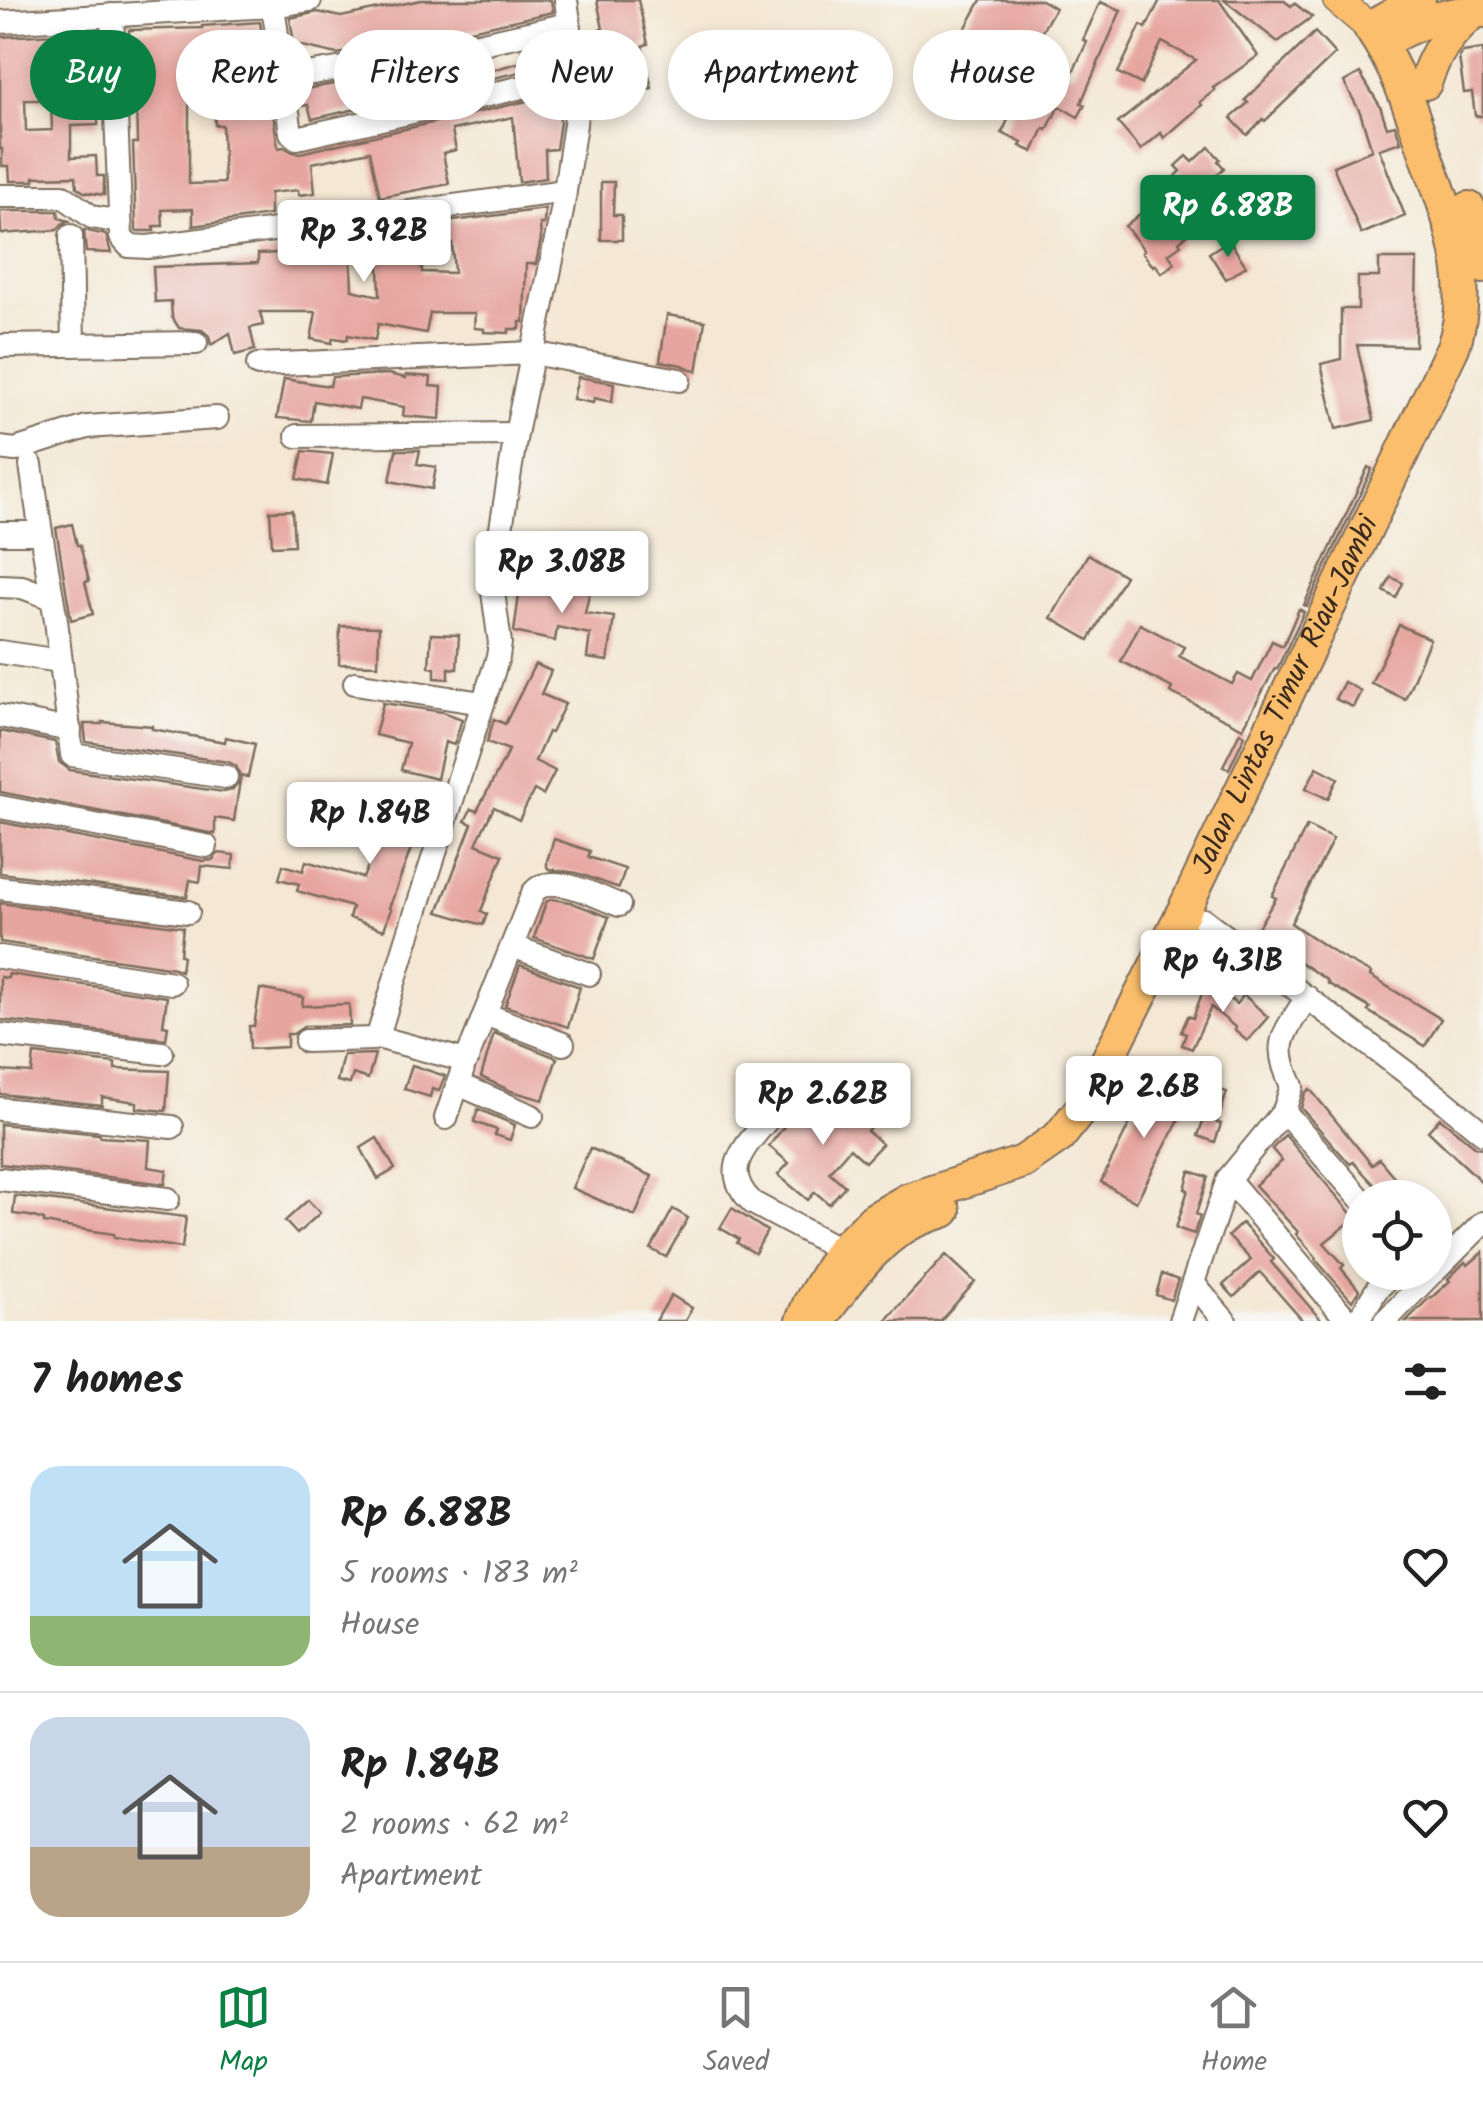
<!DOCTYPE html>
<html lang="en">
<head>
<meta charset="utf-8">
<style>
  :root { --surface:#fff; --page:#f6f6f6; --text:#222; --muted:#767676; --line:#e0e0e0; --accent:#0b8043 }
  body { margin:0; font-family:Kalam,sans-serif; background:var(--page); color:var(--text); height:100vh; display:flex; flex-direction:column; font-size:38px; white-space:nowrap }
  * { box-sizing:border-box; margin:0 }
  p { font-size:32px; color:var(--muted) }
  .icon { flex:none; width:55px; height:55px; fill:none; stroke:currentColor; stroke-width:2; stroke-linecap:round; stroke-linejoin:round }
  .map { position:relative; height:1321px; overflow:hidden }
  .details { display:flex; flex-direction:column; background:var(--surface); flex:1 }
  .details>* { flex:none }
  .guide { position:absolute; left:30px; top:30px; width:1425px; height:90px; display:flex; gap:20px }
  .controls { position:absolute; left:1342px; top:1180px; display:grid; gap:20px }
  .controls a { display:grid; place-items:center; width:110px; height:110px; border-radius:50%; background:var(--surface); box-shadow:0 5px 15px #0003; font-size:50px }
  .price { position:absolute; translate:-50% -85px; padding:0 22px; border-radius:10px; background:#fff; color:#222; font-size:32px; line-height:65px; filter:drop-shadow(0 2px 5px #0008) }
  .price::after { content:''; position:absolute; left:50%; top:60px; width:30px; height:22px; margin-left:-15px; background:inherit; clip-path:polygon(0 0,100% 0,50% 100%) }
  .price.active { background:var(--accent); color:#fff }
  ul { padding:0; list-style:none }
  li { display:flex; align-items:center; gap:30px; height:250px; padding:0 30px }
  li+li { border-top:2px solid var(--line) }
  li span { display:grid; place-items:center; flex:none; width:280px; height:200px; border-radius:30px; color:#555 }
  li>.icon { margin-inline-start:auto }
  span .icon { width:120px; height:120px; fill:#fffc; stroke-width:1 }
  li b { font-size:42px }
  h2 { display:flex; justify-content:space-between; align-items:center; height:120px; padding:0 30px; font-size:42px }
  .pill { padding:0 35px; border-radius:45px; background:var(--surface); box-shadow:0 5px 15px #0003; font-size:35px; line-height:90px }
  .pill.active { background:var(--accent); color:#fff }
  .tabs { display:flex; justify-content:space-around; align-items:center; height:140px; border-top:2px solid var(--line); background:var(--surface); font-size:28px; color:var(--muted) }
  .tabs a { display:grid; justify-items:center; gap:5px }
  .tabs .active { color:var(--accent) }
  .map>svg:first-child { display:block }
  .building { fill:#e7a59f; fill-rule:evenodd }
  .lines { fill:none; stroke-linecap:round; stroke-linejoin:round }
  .minor-casing { stroke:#7c6c5d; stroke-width:26 }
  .major-casing { stroke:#7c6c5d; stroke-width:31 }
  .highway-casing { stroke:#7c6c5d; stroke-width:36 }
  .minor { stroke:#fff; stroke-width:22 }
  .major { stroke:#fabe6d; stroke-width:28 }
  .highway { stroke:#fabe6d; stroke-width:32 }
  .labels { text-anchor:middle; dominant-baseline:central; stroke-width:8; stroke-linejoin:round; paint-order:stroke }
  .street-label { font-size:30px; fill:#3b2a1e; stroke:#f6f6f2 }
</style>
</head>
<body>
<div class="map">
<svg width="1483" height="1321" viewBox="0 0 1483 1321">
  <rect width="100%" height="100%" fill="#f6f6f2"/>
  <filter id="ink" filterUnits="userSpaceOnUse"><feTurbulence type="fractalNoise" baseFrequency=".01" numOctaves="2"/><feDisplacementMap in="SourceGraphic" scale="20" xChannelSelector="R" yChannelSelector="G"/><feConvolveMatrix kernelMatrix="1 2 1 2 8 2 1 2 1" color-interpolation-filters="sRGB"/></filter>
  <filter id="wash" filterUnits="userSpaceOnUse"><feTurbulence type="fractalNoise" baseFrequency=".0048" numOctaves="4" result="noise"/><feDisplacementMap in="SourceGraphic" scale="40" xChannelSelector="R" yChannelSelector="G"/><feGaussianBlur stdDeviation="2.25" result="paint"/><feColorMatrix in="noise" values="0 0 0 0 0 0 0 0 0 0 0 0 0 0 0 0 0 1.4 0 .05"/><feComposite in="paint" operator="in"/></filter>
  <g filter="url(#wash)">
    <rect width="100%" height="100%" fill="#f4e7d3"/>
    <g id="blocks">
      <!-- building -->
      <g class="building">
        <path d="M421,0H551L553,12L448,35L337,54L294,44L290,18L318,12L341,17Z"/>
        <path d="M597,0H638L648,44L642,46L652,88L600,100L595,77L603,75L593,31L603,29Z"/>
        <path d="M981,0H1041L1055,8L1028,56L995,38L981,66L971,60L959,83L933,69L939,57L947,62Z"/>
        <path d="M1160,0H1219L1258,56L1213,88L1215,90L1200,102L1202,105L1164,138L1161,133L1141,150L1118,123L1196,60L1162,42L1141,84L1118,73L1141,25L1146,28Z"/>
        <path d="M1224,0H1283L1291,6L1294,3L1312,17L1278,42Z"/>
        <path d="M1100,2L1121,10L1081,103L1085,105L1078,117L1059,106L1047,130L1044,128L1033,152L1020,146L1022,143L1002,133L1011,113L1009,112L1016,96L1036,105L1059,67L1072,74L1087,42L1083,40Z"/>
        <path d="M260,22L278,148L284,147L293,152L300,153L562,93L561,106H559L560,122L556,149L545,150L546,178L519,182L513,117L452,130L456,150L443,153L449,184L380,197L370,151L312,163L315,193L299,195L298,190L270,193V215L193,226V209L162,210L163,226H154V231H136L133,143H137L136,97H133V82H130L129,30L202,28V26ZM214,95L215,125H222L224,183L189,184V96Z"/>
        <path d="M1315,32L1335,54L1265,121L1263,119L1247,135L1231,118L1248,103L1245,100Z"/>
        <path d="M77,33V46H98V125L71,126V157L96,156L97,176H104V195L84,192L77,187L76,176L34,177V181H10L9,166H2V149H0V37ZM25,100H51L52,130L26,131Z"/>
        <path d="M557,42L560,63L312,119L308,105L302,106L300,90L487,57L492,70L525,61L522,50Z"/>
        <path d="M1483,49V116H1475L1472,92L1464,93L1459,57L1463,52Z"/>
        <path d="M1360,73L1380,106L1387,127L1395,125L1401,142L1379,149L1405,216L1361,234L1333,166L1372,150L1360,112L1344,82Z"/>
        <path d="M1209,147L1220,159L1218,161L1224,168L1196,194L1212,212L1179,242L1181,245L1168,254L1175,263L1162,273L1155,264L1153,266L1142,252L1144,250L1125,226L1146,209L1162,230L1182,212L1161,191L1181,171L1176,166L1187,156L1193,162Z"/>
        <path d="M601,182H614L613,215H622V240H601Z"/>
        <path d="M545,209L544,224H540L541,239L536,264H526L524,322H520V329H509V333L484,332V329L474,328L475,313H430L426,333L378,324L375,340L348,335L347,340L333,338L332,343L311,339L316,312H260L263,325L250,328L255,350L235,355L230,333L211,345L209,336L202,330L179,328L172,317L171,301L155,302L153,267L258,263V254L323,251V245L350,244L352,290L380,296L378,239L420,237L422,272L454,273L452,243H431L430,224Z"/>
        <path d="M0,211H58L59,218L69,221L62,224L57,230L1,234Z"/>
        <path d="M84,230L106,235L111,253L86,252Z"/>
        <path d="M1229,240L1246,266L1226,279L1209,253Z"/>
        <path d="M1379,259H1417L1415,346L1357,345L1374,420L1336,429L1321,364L1341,359V309H1358V277H1379Z"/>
        <path d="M667,315L705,321L697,372L682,365L660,361Z"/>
        <path d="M388,374L406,378V375L431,377L430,386L442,387L440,419L403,416L404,407L360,399L358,409L314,401L311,421L277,418L284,379L330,386L332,377Z"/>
        <path d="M578,377L614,383L612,402L594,398L593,403L573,399Z"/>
        <path d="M396,450H420L417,464L436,467L432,489L390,481Z"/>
        <path d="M303,451L333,454L327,485L297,479Z"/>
        <path d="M1368,467L1372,469L1307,606L1304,605Z"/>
        <path d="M292,510L294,545L272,546L270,511Z"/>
        <path d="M72,524L77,545H80L89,581L85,582L93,614L71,620L56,528Z"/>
        <path d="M1088,554L1125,576L1089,640L1051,618Z"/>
        <path d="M1391,577L1403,583L1396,598L1384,591Z"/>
        <path d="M521,580L567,590L568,585L590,590L585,613L614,617L608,661L587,658L590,634L557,627L555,641L514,632Z"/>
        <path d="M1299,609L1304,612L1277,669L1275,668L1243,728L1170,692L1172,688L1121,661L1140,624L1184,647L1179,656L1232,684L1238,674L1252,681L1272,641L1283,646Z"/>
        <path d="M1399,625L1430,639L1405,699L1371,683Z"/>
        <path d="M340,626L379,627L378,665L339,664Z"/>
        <path d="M431,634L459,635L457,669L449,668V679L435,678V668L429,667Z"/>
        <path d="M535,664L551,671L541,694L565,704L551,733L548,732L535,761L555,771L543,795L534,790L519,820L494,807L476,844L503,855L481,911L487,914L483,925L438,912L472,824L465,821L471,809L477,811L509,750L487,742L494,719L505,724Z"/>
        <path d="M1344,682L1361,691L1353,707L1335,699Z"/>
        <path d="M383,703L443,712L462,719L454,745L445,742L437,779L401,770L408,743L375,735Z"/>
        <path d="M102,722L152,726V729L225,742L226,737L255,744L248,777L241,776V778L236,766L228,762L86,742L84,724H102Z"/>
        <path d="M0,731L55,742L59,762L70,770L224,792L232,790L240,780L234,821L215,818V834L0,792Z"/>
        <path d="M1240,732L1245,735L1229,769L1223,766Z"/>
        <path d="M1317,767L1338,778L1328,799L1306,788Z"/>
        <path d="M398,793L431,802L419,848L412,846L389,908L391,909L384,930L349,918L352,907L297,891L299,884L279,879L283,865L303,871L306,861L363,878L373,854L387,808L393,810Z"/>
        <path d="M0,822L203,861L212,860L219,853L234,855L233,869L202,866L200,882L190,880L187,897L0,873Z"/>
        <path d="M1307,826L1333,839L1291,923L1341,957L1371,973L1370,976L1441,1019L1425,1046L1368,1011L1370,1008L1327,983L1328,981L1255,932L1276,898L1272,896Z"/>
        <path d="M554,839L590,851L588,857L625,869L619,888L577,873L549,869L547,867V861Z"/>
        <path d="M552,899L570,902L609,917L594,959L534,938L546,902Z"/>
        <path d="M0,903L183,927L180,955L183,956L181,971L174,968L0,942Z"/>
        <path d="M520,965L580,987L568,1027L505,1006Z"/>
        <path d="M9,974L167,997L163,1025L168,1026L166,1039L0,1020V977L8,978Z"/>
        <path d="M1207,980L1236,1004L1244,995L1268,1017L1247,1041L1234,1030L1236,1028L1211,1007L1192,1049L1182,1045L1186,1034L1181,1032L1188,1016L1193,1018Z"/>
        <path d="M260,989L303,997L302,1006L349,1004L350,1025L305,1026L293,1034H287V1047L250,1049L249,1026H254Z"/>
        <path d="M494,1033L557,1058L543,1100L511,1091L481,1077Z"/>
        <path d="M34,1054L115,1063V1069L169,1071L166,1111L137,1108V1102L102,1097V1105L0,1094V1071L32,1073Z"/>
        <path d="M375,1054L368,1079L353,1074L350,1084L337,1081L343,1055Z"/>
        <path d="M412,1065L445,1076L439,1091L432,1089L430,1097L404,1089Z"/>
        <path d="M1150,1082L1188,1102L1136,1202L1101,1182Z"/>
        <path d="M1214,1088L1227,1092L1217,1123L1221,1124L1215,1142L1198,1136Z"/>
        <path d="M1310,1089L1372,1165L1379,1159L1412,1198H1390L1385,1192L1383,1194L1353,1162L1350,1164L1301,1108L1305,1093Z"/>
        <path d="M843,1096L874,1122L867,1131L882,1144L865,1162L850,1148L829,1172L845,1186L829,1204L815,1192L808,1200L778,1175L789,1163L769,1146L798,1108L818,1126Z"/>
        <path d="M478,1109L515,1125L510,1140L495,1135L497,1130L474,1122Z"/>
        <path d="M1440,1118L1476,1147L1483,1148V1183L1428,1131Z"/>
        <path d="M0,1124L99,1134L101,1137L150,1140L148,1167L167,1170L165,1184L0,1164Z"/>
        <path d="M1285,1135L1355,1218L1324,1243L1344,1265L1341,1268L1359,1290L1352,1301L1316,1260L1317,1258L1296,1234L1298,1232L1255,1185L1282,1161L1272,1149Z"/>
        <path d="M377,1138L395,1169L378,1179L361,1148Z"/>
        <path d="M590,1148L652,1176L635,1216L572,1188Z"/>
        <path d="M1190,1171L1208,1177L1196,1214L1200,1216L1194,1234L1176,1228L1188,1190L1185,1189Z"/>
        <path d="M15,1196L186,1217L182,1248L114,1237V1234L61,1226L44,1223V1220L30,1216L13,1214Z"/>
        <path d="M308,1200L320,1213L297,1234L285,1221Z"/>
        <path d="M732,1208L767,1231L755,1253L737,1243L739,1239L720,1228Z"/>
        <path d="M673,1209L688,1218L666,1257L651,1249Z"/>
        <path d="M1242,1223L1274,1259L1271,1262L1322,1321H1303L1260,1272L1234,1297L1223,1285L1251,1260L1228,1236Z"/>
        <path d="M1483,1252V1321H1406L1430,1297L1431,1298L1450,1281L1448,1279L1465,1262L1468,1265Z"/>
        <path d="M946,1255L975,1282L940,1321H885Z"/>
        <path d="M1162,1274L1178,1280L1171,1300L1156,1295Z"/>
        <path d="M671,1295L692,1308L685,1321H656Z"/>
      </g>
    </g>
  </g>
  <g filter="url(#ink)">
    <use href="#blocks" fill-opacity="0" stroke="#7c6c5d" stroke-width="2.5"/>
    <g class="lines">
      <!-- minor casing -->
      <g class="minor-casing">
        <g id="minor">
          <path d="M273,6L291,133L297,138L576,75"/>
          <path d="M112,15L121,237L129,246L148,247L565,191"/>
          <path d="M0,22L273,6L310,0"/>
          <path d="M283,78L451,50L569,24"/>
          <path d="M0,196H63L92,217L120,222"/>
          <path d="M71,236L73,345"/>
          <path d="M0,346L196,343"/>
          <path d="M258,365L532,353L679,380"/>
          <path d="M297,436L516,434"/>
          <path d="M0,448L15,450L87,427L217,418"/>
          <path d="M31,465L41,533"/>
          <path d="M0,533H41L56,620L72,755L226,777"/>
          <path d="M0,586L22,587L52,598"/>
          <path d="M0,652L60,661"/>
          <path d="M355,683L482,703"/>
          <path d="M0,716L70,730"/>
          <path d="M0,807L206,846"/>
          <path d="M0,888L188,912"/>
          <path d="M1204,920L1444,1101L1483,1133"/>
          <path d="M512,946L589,974"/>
          <path d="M0,957L172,983"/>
          <path d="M485,1014L563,1044"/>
          <path d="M0,1035L162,1053"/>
          <path d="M377,1037L466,1061L533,893C550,870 597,897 619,905"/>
          <path d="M306,1041L373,1039L378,1036L406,943L498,657L500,643L492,585L516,434L562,211L575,124L578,87L566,0"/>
          <path d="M458,1084L532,1116"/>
          <path d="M0,1109L172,1127"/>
          <path d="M1284,1111L1292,1086C1271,1042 1284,1035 1307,997"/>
          <path d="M446,1118L463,1069"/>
          <path d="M769,1118C746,1146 718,1170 753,1203L841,1250"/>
          <path d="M0,1179L168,1199"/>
          <path d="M1228,1179L1348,1321"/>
          <path d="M1435,1271L1483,1223"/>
          <path d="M1193,1283L1225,1321"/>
          <path d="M1180,1321L1228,1179L1284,1111L1360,1198"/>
          <path d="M1358,1321L1377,1289L1395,1272"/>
          <path d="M1385,1321L1433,1272"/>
        </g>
      </g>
      <!-- major casing -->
      <g class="major-casing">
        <path id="major" d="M1337,0L1370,28"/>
      </g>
      <!-- highway casing -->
      <g class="highway-casing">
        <g id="highway">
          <path d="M1393,36C1422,20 1450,13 1483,11"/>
          <path d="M1425,83C1435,52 1449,32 1475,11"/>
          <path d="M1469,208L1483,267"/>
          <path d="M824,1313C848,1282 872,1246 906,1226C918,1219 931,1215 944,1211"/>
          <path id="s1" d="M802,1321L809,1304L841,1250L874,1219L907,1200L1023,1162L1059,1137L1085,1104L1184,910L1453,347C1476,282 1448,216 1426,154C1411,109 1397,67 1370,28L1419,0"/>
        </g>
      </g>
      <!-- minor -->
      <use href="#minor" class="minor"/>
      <!-- major -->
      <use href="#major" class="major"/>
      <!-- highway -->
      <use href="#highway" class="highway"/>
    </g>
  </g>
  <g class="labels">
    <!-- street labels -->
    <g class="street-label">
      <text stroke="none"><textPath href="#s1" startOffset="828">Jalan Lintas Timur Riau-Jambi</textPath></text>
    </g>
  </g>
</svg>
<div class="controls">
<a><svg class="icon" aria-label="locate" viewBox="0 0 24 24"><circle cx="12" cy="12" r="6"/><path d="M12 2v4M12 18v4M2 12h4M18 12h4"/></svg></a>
</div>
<b class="price active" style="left:1228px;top:260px">Rp 6.88B</b>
<b class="price" style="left:364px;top:285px">Rp 3.92B</b>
<b class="price" style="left:562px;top:616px">Rp 3.08B</b>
<b class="price" style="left:370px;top:867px">Rp 1.84B</b>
<b class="price" style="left:1223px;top:1015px">Rp 4.31B</b>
<b class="price" style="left:1144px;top:1141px">Rp 2.6B</b>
<b class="price" style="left:823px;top:1148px">Rp 2.62B</b>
<div class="guide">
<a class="pill active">Buy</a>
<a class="pill">Rent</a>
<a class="pill">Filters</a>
<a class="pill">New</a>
<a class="pill">Apartment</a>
<a class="pill">House</a>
</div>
</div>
<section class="details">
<h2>7 homes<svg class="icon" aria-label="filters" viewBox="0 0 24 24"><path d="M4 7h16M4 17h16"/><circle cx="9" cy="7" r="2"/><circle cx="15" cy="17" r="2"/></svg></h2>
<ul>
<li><span style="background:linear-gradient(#bfe0f5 75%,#8fb573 0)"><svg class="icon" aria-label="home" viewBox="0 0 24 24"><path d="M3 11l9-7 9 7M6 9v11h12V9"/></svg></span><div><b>Rp 6.88B</b><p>5 rooms · 183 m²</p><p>House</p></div><svg class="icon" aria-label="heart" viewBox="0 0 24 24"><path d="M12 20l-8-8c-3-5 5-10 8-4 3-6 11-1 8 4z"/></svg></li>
<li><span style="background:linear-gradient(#c9d6e8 65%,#b9a48a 0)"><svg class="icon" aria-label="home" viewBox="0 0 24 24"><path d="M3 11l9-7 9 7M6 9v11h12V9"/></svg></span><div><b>Rp 1.84B</b><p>2 rooms · 62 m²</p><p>Apartment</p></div><svg class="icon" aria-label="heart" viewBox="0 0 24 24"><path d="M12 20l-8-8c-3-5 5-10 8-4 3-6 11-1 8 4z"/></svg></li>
</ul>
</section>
<nav class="tabs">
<a class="active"><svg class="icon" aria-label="map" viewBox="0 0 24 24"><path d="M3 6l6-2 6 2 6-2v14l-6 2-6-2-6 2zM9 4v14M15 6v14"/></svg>Map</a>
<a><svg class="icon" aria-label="saved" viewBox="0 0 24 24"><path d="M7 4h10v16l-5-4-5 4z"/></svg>Saved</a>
<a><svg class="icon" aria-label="home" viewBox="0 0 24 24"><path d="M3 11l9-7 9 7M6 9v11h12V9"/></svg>Home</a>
</nav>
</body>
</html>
